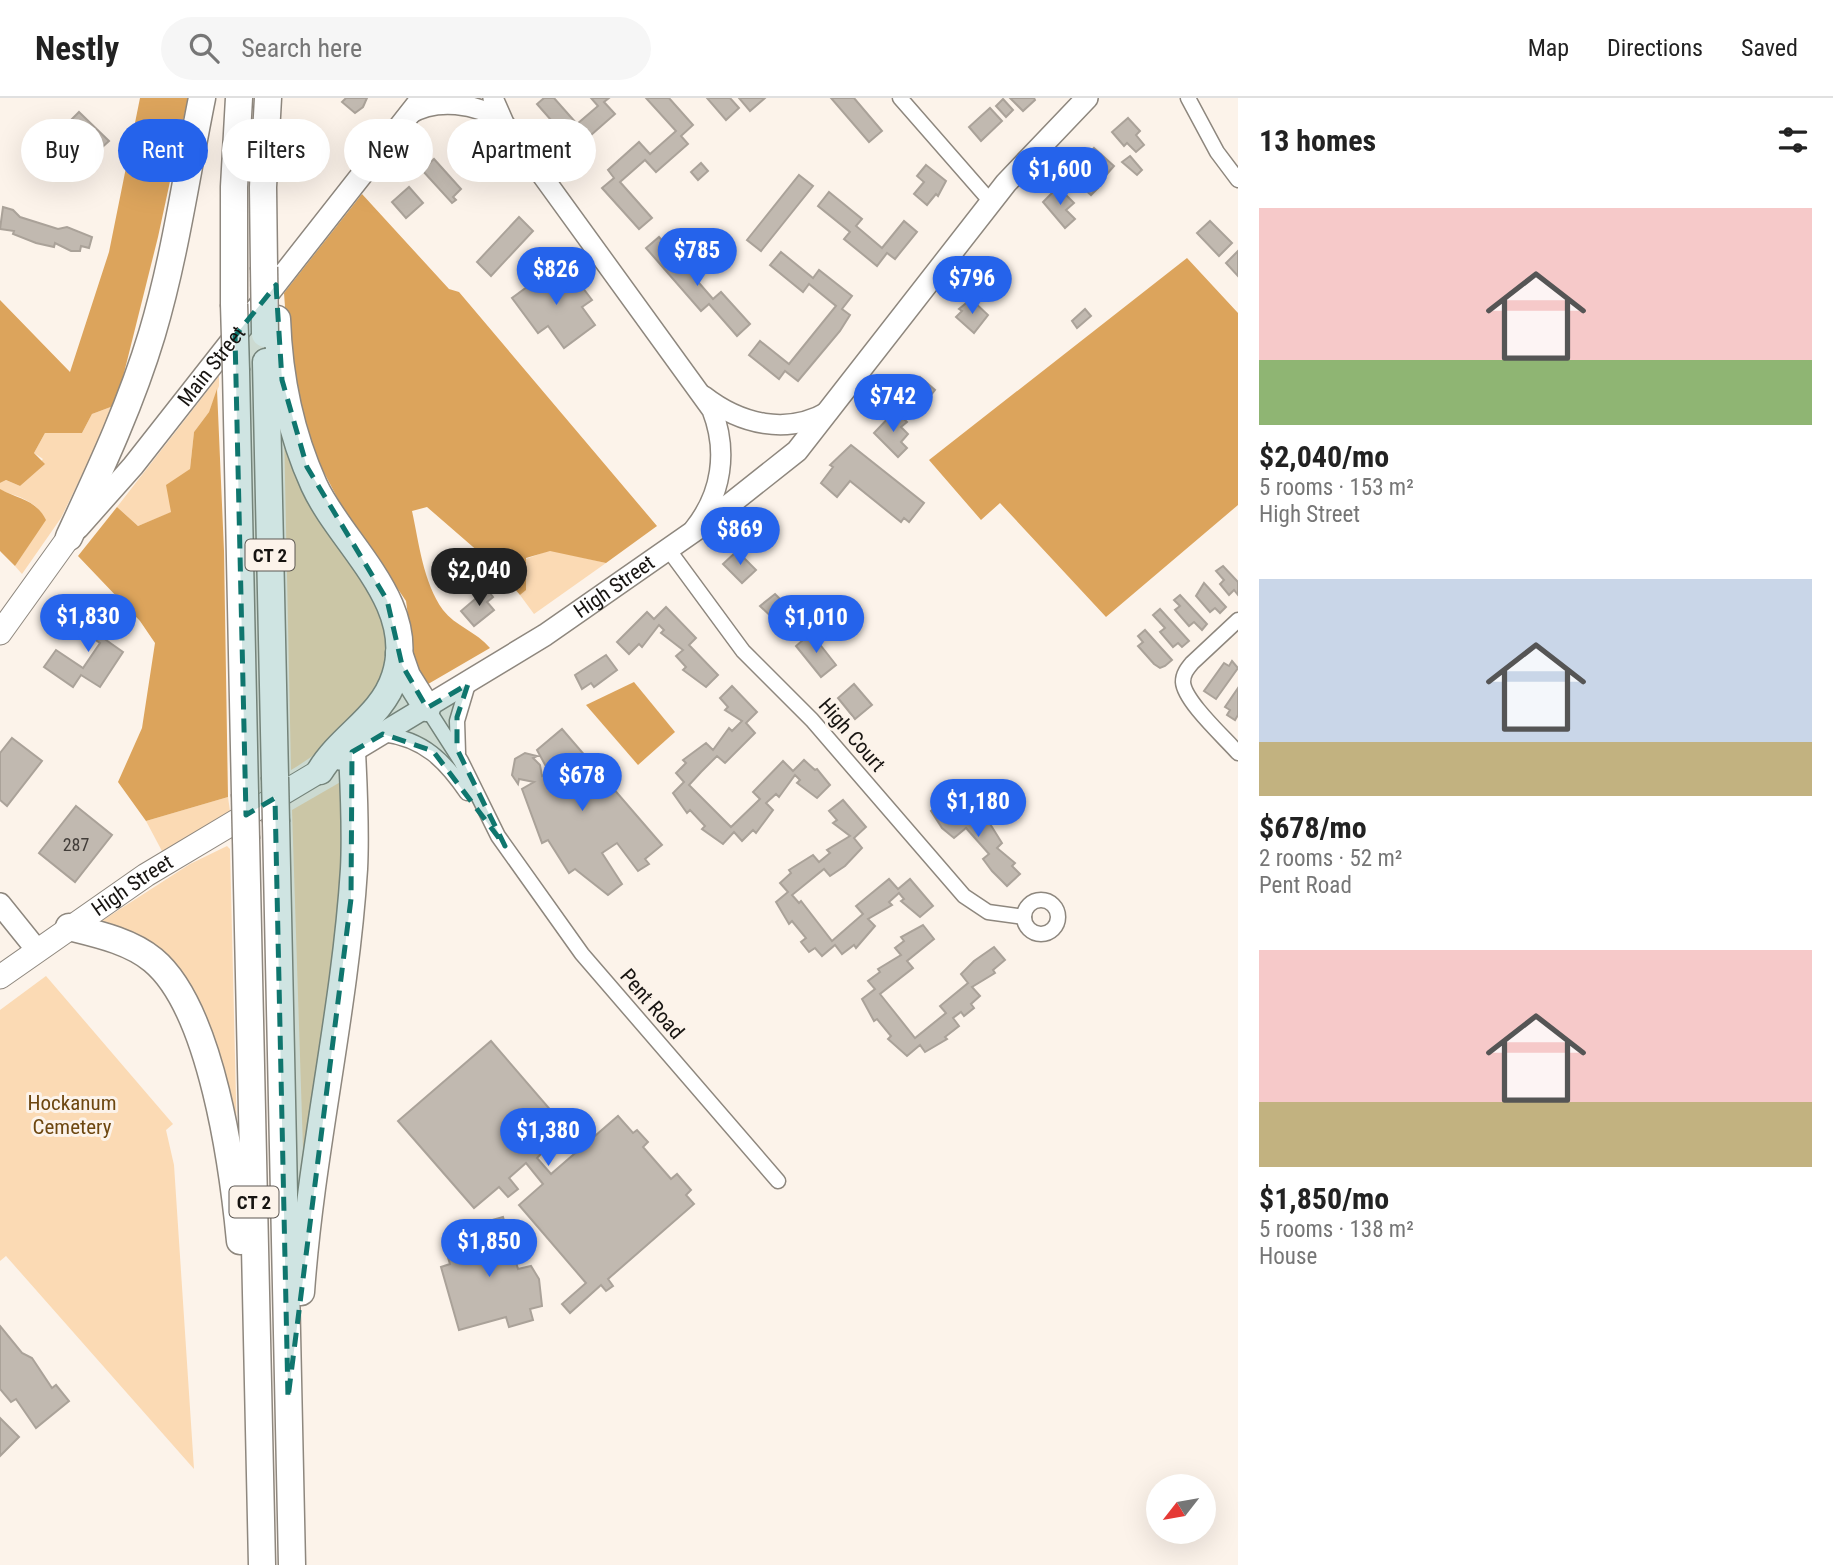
<!DOCTYPE html>
<html lang="en">
<head>
<meta charset="utf-8">
<style>
  :root { --surface:#fff; --page:#f6f6f6; --text:#222; --muted:#767676; --line:#e0e0e0; --accent:#2563eb }
  body { margin:0; font-family:"Roboto Condensed",sans-serif; background:var(--page); color:var(--text); height:100vh; display:flex; flex-direction:column; font-size:26px; white-space:nowrap }
  * { box-sizing:border-box; margin:0 }
  p { font-size:23px; color:var(--muted) }
  .icon { flex:none; width:38px; height:38px; fill:none; stroke:currentColor; stroke-width:2; stroke-linecap:round; stroke-linejoin:round }
  .map { position:relative; flex:1; overflow:hidden }
  .drawer { display:flex; flex-direction:column; background:var(--surface); width:595px }
  .drawer>* { flex:none }
  .hud { position:absolute; left:21px; top:21px; width:665px; height:63px; display:flex; gap:14px }
  .needle { width:46px; rotate:239deg }
  .tools { position:absolute; left:1146px; top:1376px; display:grid; gap:14px }
  .tools a { display:grid; place-items:center; width:70px; height:70px; border-radius:50%; background:var(--surface); box-shadow:0 7px 28px #0002; font-size:35px }
  .price { position:absolute; translate:-50% -60px; padding:0 16px; border-radius:24px; background:var(--accent); color:#fff; font-size:23px; line-height:46px; filter:drop-shadow(0 2px 4px #0008) }
  .price::after { content:''; position:absolute; left:50%; top:42px; width:21px; height:16px; margin-left:-10px; background:inherit; clip-path:polygon(0 0,100% 0,50% 100%) }
  .price.on { background:#222; color:#fff }
  ul { padding:0; list-style:none }
  li { display:grid; align-content:center; gap:14px; height:371px; padding:0 21px }
  li span { display:grid; place-items:center; height:217px; border-radius:0px; color:#555 }
  li>.icon { margin-inline-start:auto }
  span .icon { width:126px; height:126px; fill:#fffc; stroke-width:1 }
  li b { font-size:30px }
  h2 { display:flex; justify-content:space-between; align-items:center; height:84px; padding:0 21px; font-size:30px }
  .tag { padding:0 24px; border-radius:32px; background:var(--surface); box-shadow:0 7px 28px #0002; font-size:24px; line-height:63px }
  .tag.on { background:var(--accent); color:#fff }
  header { display:flex; align-items:center; gap:42px; box-sizing:border-box; height:98px; padding:0 35px; background:var(--surface); border-bottom:2px solid var(--line) }
  header strong { font-size:33px }
  nav { display:flex; gap:38px; margin-inline-start:auto; font-size:24px }
  .search { width:490px; height:63px; background:var(--page); display:flex; align-items:center; gap:18px; box-sizing:border-box; padding:0 24px; border-radius:38px; color:var(--muted); font-size:26px }
  main { display:flex; flex:1; min-height:0 }
  .map>svg:first-child { display:block }
  .green { fill:#fbdab4 }
  .forest { fill:#dca45c }
  .building { fill:#c1b9b0; stroke:#aaa299; stroke-width:2 }
  .lines { fill:none; stroke-linecap:round; stroke-linejoin:round }
  .minor-casing { stroke:#8e877e; stroke-width:17 }
  .tertiary-casing { stroke:#8e877e; stroke-width:22 }
  .secondary-casing { stroke:#8e877e; stroke-width:24 }
  .primary-casing { stroke:#8e877e; stroke-width:25 }
  .motorway-casing { stroke:#8e877e; stroke-width:29 }
  .minor { stroke:#fff; stroke-width:14 }
  .tertiary { stroke:#fff; stroke-width:19 }
  .secondary { stroke:#fff; stroke-width:21 }
  .primary { stroke:#fff; stroke-width:23 }
  .motorway { stroke:#fff; stroke-width:26 }
  .motorway-bridge-casing { stroke:#8e877e; stroke-width:29; stroke-linecap:butt }
  .motorway-bridge { stroke:#fff; stroke-width:26 }
  .marked { fill:#0f766e; fill-opacity:0.2; stroke:#0f766e; stroke-width:5; stroke-dasharray:14 9; stroke-linejoin:round }
  .labels { text-anchor:middle; dominant-baseline:central; stroke-width:6; stroke-linejoin:round; paint-order:stroke }
  .number-label { font-size:18px; fill:#423d39 }
  .shield { fill:#fcf3ea; stroke:#5c5752; stroke-width:2 }
  .shield-label { font-size:19px; font-weight:bold; fill:#171411 }
  .street-label { font-size:21px; fill:#171411; stroke:#fcf3ea }
  .park-label { font-size:21px; fill:#6d4710; stroke:#fcf3ea }
</style>
</head>
<body>
<header>
<strong>Nestly</strong>
<div class="search"><svg class="icon" aria-label="search" viewBox="0 0 24 24"><circle cx="10" cy="10" r="6"/><path d="M15 15l6 6"/></svg>Search here</div>
<nav><a>Map</a><a>Directions</a><a>Saved</a></nav>
</header>
<main>
<div class="map">
<svg width="1238" height="1467" viewBox="0 0 1238 1467">
  <rect width="100%" height="100%" fill="#fcf3ea"/>
  <!-- green -->
  <g class="green">
    <path d="M219,278V288L209,314L194,334L190,371L172,414L138,428L117,409Z"/>
    <path d="M116,307L61,420L22,476L15,468L45,422C37,402 18,399 0,392V385L6,382L20,388L43,361L34,355L45,335H82L92,316Z"/>
    <path d="M284,331L372,497C386,527 395,560 378,591C372,601 360,611 353,620C331,644 319,655 291,672Z"/>
    <path d="M550,452L606,465L534,516L520,497L526,491V461Z"/>
    <path d="M344,682L348,792L306,1050L303,1051L292,712Z"/>
    <path d="M228,699L230,713L163,755L146,723Z"/>
    <path d="M227,748L230,751L237,1043L193,903L97,826L190,766Z"/>
    <path d="M46,878L173,1026L166,1032L174,1067L194,1371L6,1158L0,1163V912Z"/>
  </g>
  <!-- forest -->
  <g class="forest">
    <path d="M140,0H188L158,139L116,307L92,316L82,335H45L34,355L45,366L20,388L6,382L0,385V202L70,274L109,154Z"/>
    <path d="M362,96L449,191L459,194L657,428L606,465L550,453L526,460V492L520,497L495,468L427,409L412,413C419,445 423,484 443,512C455,528 477,534 490,550L423,589L414,560L406,503L341,407L305,338L290,278L284,195Z"/>
    <path d="M1187,160L1238,215V407L1106,519L1000,405L981,422L929,362Z"/>
    <path d="M217,291L224,453L228,699L146,723L118,684L142,630L155,545L140,523L78,458L117,409L138,428L171,414L166,387L190,371L194,334L209,314Z"/>
    <path d="M0,391C17,401 36,401 46,422L15,468L0,453Z"/>
    <path d="M634,584L675,634L638,667L586,607Z"/>
  </g>
  <!-- building -->
  <g class="building">
    <path d="M346,0H367L363,9L355,15L342,4Z"/>
    <path d="M544,0H554L577,26L598,8L591,0H609L604,4L615,16L583,44L572,31L565,38L537,6Z"/>
    <path d="M646,0H669L693,27L681,38L688,46L656,74L645,62L620,84L652,120L639,131L602,90L614,80L608,72L639,44L650,56L676,33Z"/>
    <path d="M707,0H730L739,10L726,22Z"/>
    <path d="M739,0H765L750,13Z"/>
    <path d="M831,0H854L882,33L869,44Z"/>
    <path d="M1010,0H1034L1035,2L1023,13Z"/>
    <path d="M1003,1L1013,12L1006,19L996,8Z"/>
    <path d="M990,10L1002,23L981,43L969,29Z"/>
    <path d="M79,14L109,43L87,63L71,47L75,43L63,30Z"/>
    <path d="M1128,20L1140,33L1136,37L1144,47L1136,54L1127,45L1124,48L1112,34Z"/>
    <path d="M1094,50L1114,68L1099,85L1094,80L1096,78L1081,64Z"/>
    <path d="M1130,58L1142,72L1137,77L1122,64Z"/>
    <path d="M434,61L461,91L453,99L456,102L452,105L422,72Z"/>
    <path d="M701,65L708,73L698,82L691,74Z"/>
    <path d="M926,67L946,83L938,98L936,96L927,107L914,96L924,84L917,78Z"/>
    <path d="M799,77L813,88L761,153L747,142Z"/>
    <path d="M1088,81L1098,90L1091,97L1081,88Z"/>
    <path d="M409,89L423,105L406,120L392,104Z"/>
    <path d="M1058,89L1074,105L1066,112L1075,121L1065,130L1043,104Z"/>
    <path d="M829,94L862,121L856,128L882,150L904,123L917,134L895,161L887,155L877,168L844,141L850,134L818,108Z"/>
    <path d="M3,109L13,112L20,119L58,131L67,129L92,139L89,150L81,148L80,153H71L55,145L54,149L36,145L13,136L14,133L0,131Z"/>
    <path d="M519,119L533,133L491,178L477,164Z"/>
    <path d="M1210,123L1232,145L1219,158L1197,135Z"/>
    <path d="M659,139L713,201L721,194L750,226L737,238L709,206L701,213L646,150Z"/>
    <path d="M1238,153V178L1226,165Z"/>
    <path d="M781,154L813,180L819,172L852,198L842,211L850,217L840,233L798,283L785,273L779,281L749,257L760,243L789,266L836,208L809,186L803,194L770,167Z"/>
    <path d="M553,170L566,188L576,181L592,202L582,209L595,227L564,250L548,228L538,235L512,200Z"/>
    <path d="M971,201L988,217L974,235L956,219L962,213L959,211Z"/>
    <path d="M1085,211L1091,218L1077,230L1072,223Z"/>
    <path d="M920,279L935,292L927,302L912,289Z"/>
    <path d="M895,313L907,324L901,329L908,336L901,344L907,350L898,359L874,335Z"/>
    <path d="M851,347L924,405L909,424L904,420L901,424L850,383L837,399L821,385L833,369L830,367Z"/>
    <path d="M737,453L756,472L742,485L723,466Z"/>
    <path d="M1223,468L1238,484V497L1234,492L1229,497L1220,486L1224,482L1216,473Z"/>
    <path d="M1204,485L1226,509L1220,515L1215,510L1210,514L1196,498Z"/>
    <path d="M487,491L493,499L487,504L494,512L474,528L461,513Z"/>
    <path d="M775,496L794,515L780,527L760,508Z"/>
    <path d="M1180,497L1207,526L1202,532L1194,524L1189,528L1175,512L1180,508L1174,502Z"/>
    <path d="M666,509L696,540L689,547L718,577L706,589L683,572L686,569L676,558L683,552L661,535L664,532L659,527L642,549L639,546L629,556L617,544L647,514L654,521Z"/>
    <path d="M85,510L114,529L106,542L123,554L100,589L81,577L73,589L44,569L56,552L83,570L100,545L73,527Z"/>
    <path d="M1160,511L1189,543L1182,549L1178,545L1173,549L1160,534L1165,530L1153,517Z"/>
    <path d="M1145,532L1172,562L1165,568L1160,570L1154,566L1138,548L1143,544L1138,538Z"/>
    <path d="M811,535L836,567L821,579L796,548Z"/>
    <path d="M606,557L617,572L594,589L591,585L582,591L575,577Z"/>
    <path d="M1232,563L1238,570L1216,601L1204,593L1224,565L1229,568Z"/>
    <path d="M854,586L872,607L855,621L838,600Z"/>
    <path d="M732,588L757,614L746,625L755,635L725,665L717,658L701,674L689,687L731,729L760,701L753,694L783,663L793,673L804,662L815,672L817,671L830,687L817,700L797,685L800,682L795,677L779,699L776,696L766,705L773,712L756,735L753,732L742,743L734,734L723,746L702,731L705,728L690,712L687,715L673,695L684,684L676,675L686,665L683,662L706,645L713,652L729,630L732,633L742,623L725,612L728,609L720,600Z"/>
    <path d="M1238,590V617L1235,622L1227,617L1230,612L1225,609Z"/>
    <path d="M562,631L662,747L645,761L649,766L638,773L617,745L602,755L622,786L608,797L575,771L569,775L548,742L542,745L522,691L534,684L519,681L518,686L512,677L515,661L525,655L537,658L533,660L540,667L542,678L549,674L537,652Z"/>
    <path d="M12,640L42,663L7,708L0,702V655Z"/>
    <path d="M843,702L866,729L854,740L862,750L845,768L830,778L824,771L792,797L799,805L801,803L832,843L863,816L856,808L889,781L898,791L910,781L933,808L920,819L901,803L904,801L899,795L889,804L892,807L868,821L875,828L856,850L854,847L842,856L835,847L822,858L815,850L809,854L801,844L806,840L792,823L789,826L776,804L788,794L780,785L791,775L789,772L813,757L819,764L830,755L827,752L850,738L833,725L837,722L829,713Z"/>
    <path d="M944,702L951,710L954,708L963,718L960,720L962,723L974,713L984,724L987,721L1002,745L997,750L1015,765L1012,768L1020,776L1007,788L992,773L983,761L989,756L966,730L954,740L942,730L931,713Z"/>
    <path d="M76,708L112,737L75,784L39,755Z"/>
    <path d="M923,827L934,841L907,863L913,870L880,896L915,940L946,915L940,908L968,885L961,876L974,863L994,849L1005,862L993,872L995,875L972,889L980,898L971,906L974,910L964,918L961,914L953,920L959,928L945,939L947,941L925,954L920,947L907,958L888,941L891,938L877,921L874,923L862,901L875,891L868,883L880,874L878,871L901,857L895,850L904,843L901,839Z"/>
    <path d="M491,943L566,1030L537,1060L551,1076L618,1018L633,1035L637,1032L648,1044L643,1049L671,1081L677,1076L691,1092L686,1097L694,1106L608,1181L613,1188L606,1193L601,1187L570,1215L562,1206L586,1185L519,1107L543,1086L526,1065L509,1080L518,1091L508,1099L499,1089L474,1110L398,1023Z"/>
    <path d="M503,1119L518,1171L531,1168L539,1181L542,1208L530,1211L533,1222L509,1229L506,1219L459,1232L441,1169L450,1166L444,1147L480,1136L478,1126Z"/>
    <path d="M0,1228L22,1255L32,1260L52,1290L56,1287L69,1303L36,1330L16,1301L11,1304L0,1291Z"/>
    <path d="M0,1320L19,1339L0,1358Z"/>
  </g>
  <g class="lines">
    <!-- minor casing -->
    <g class="minor-casing">
      <g id="minor">
        <path d="M900,0L991,104"/>
        <path d="M1188,0L1217,54L1238,82"/>
        <path d="M668,451L743,553L812,622L964,798L988,814L1024,819"/>
        <path d="M1238,522L1192,565C1187,571 1183,576 1183,584C1184,603 1225,640 1238,655"/>
        <path d="M427,610L461,663L498,738L582,856L778,1083"/>
        <path d="M383,636C424,641 445,663 467,695"/>
        <path d="M458,655L457,623L468,586"/>
        <circle cx="1041" cy="819" r="17"/>
      </g>
    </g>
    <!-- tertiary casing -->
    <g class="tertiary-casing">
      <g id="tertiary">
        <path d="M493,0L504,25L712,312C728,353 722,396 694,431"/>
        <path d="M408,17C435,0 477,4 503,24"/>
        <path d="M704,298C740,326 787,338 829,313"/>
      </g>
    </g>
    <!-- secondary casing -->
    <g class="secondary-casing">
      <g id="secondary">
        <path id="s1" d="M78,430L133,368L422,0"/>
        <path id="s2" d="M340,661L545,537L710,422L797,353L1006,85L1087,0"/>
        <path d="M0,806L37,852"/>
      </g>
    </g>
    <!-- primary casing -->
    <g class="primary-casing">
      <g id="primary">
        <path d="M0,535L69,439"/>
        <path id="s3" d="M0,879L146,777L320,673"/>
      </g>
    </g>
    <!-- motorway casing -->
    <g class="motorway-casing">
      <g id="motorway">
        <path d="M264,169L263,89L268,0"/>
        <path d="M234,206V89L239,0"/>
        <path d="M277,221C279,278 290,334 314,387C341,446 419,505 395,578C382,619 342,637 320,673"/>
        <path d="M266,264L275,679"/>
        <path d="M236,273L245,696"/>
        <path d="M69,439C100,372 131,306 152,236C175,159 186,79 202,0"/>
        <path d="M399,555L407,578L427,610"/>
        <path d="M276,724L292,1467"/>
        <path d="M246,741L262,1467"/>
        <path d="M69,829C97,836 130,843 153,862C212,911 233,1070 240,1143"/>
        <path d="M301,1194C311,1053 345,913 354,771C356,732 354,693 352,654"/>
      </g>
    </g>
    <!-- minor -->
    <use href="#minor" class="minor"/>
    <!-- tertiary -->
    <use href="#tertiary" class="tertiary"/>
    <!-- secondary -->
    <use href="#secondary" class="secondary"/>
    <!-- primary -->
    <use href="#primary" class="primary"/>
    <!-- motorway -->
    <use href="#motorway" class="motorway"/>
    <!-- motorway-bridge casing -->
    <g class="motorway-bridge-casing">
      <g id="motorway-bridge">
        <path d="M264,169L265,236"/>
        <path d="M234,206L236,273"/>
        <path d="M275,679L276,724"/>
        <path d="M245,696L246,741"/>
      </g>
    </g>
    <!-- motorway-bridge -->
    <use href="#motorway-bridge" class="motorway-bridge"/>
  </g>
  <!-- marked area -->
  <path class="marked" d="M276,187L282,282L307,369L387,502L402,567L427,610L468,586L457,619V651L505,748L433,653L383,636L352,654L351,801L288,1300L275,700L246,717L235,238Z"/>
  <g class="labels">
    <!-- number labels -->
    <g class="number-label">
      <text x="76" y="746">287</text>
    </g>
    <!-- shield labels -->
    <g class="shield">
      <rect x="245.5" y="441.5" width="49" height="31" rx="5"/>
      <rect x="229.5" y="1088.5" width="49" height="31" rx="5"/>
    </g>
    <g class="shield-label">
      <text x="270" y="457">CT 2</text>
      <text x="254" y="1104">CT 2</text>
    </g>
    <!-- street labels -->
    <g class="street-label">
      <text stroke="none"><textPath href="#s1" startOffset="210">Main Street</textPath></text>
      <text stroke="none"><textPath href="#s2" startOffset="324">High Street</textPath></text>
      <text transform="translate(852 637) rotate(49)">High Court</text>
      <text stroke="none"><textPath href="#s3" startOffset="161">High Street</textPath></text>
      <text transform="translate(652 906) rotate(49)">Pent Road</text>
    </g>
    <!-- park labels -->
    <g class="park-label">
      <text x="72" y="1005">Hockanum<tspan x="72" dy="24">Cemetery</tspan></text>
    </g>
  </g>
</svg>
<div class="tools">
<a><svg class="needle" viewBox="-14 -14 28 28"><path d="M0-13l5 13h-10z" fill="#e53935"/><path d="M0 13l5-13h-10z" fill="#767676"/></svg></a>
</div>
<b class="price" style="left:1060px;top:109px">$1,600</b>
<b class="price" style="left:697px;top:190px">$785</b>
<b class="price" style="left:556px;top:209px">$826</b>
<b class="price" style="left:972px;top:218px">$796</b>
<b class="price" style="left:893px;top:336px">$742</b>
<b class="price" style="left:740px;top:469px">$869</b>
<b class="price on" style="left:479px;top:510px">$2,040</b>
<b class="price" style="left:88px;top:556px">$1,830</b>
<b class="price" style="left:816px;top:557px">$1,010</b>
<b class="price" style="left:582px;top:715px">$678</b>
<b class="price" style="left:978px;top:741px">$1,180</b>
<b class="price" style="left:548px;top:1070px">$1,380</b>
<b class="price" style="left:489px;top:1181px">$1,850</b>
<div class="hud">
<a class="tag">Buy</a>
<a class="tag on">Rent</a>
<a class="tag">Filters</a>
<a class="tag">New</a>
<a class="tag">Apartment</a>
</div>
</div>
<section class="drawer">
<h2>13 homes<svg class="icon" aria-label="filters" viewBox="0 0 24 24"><path d="M4 7h16M4 17h16"/><circle cx="9" cy="7" r="2"/><circle cx="15" cy="17" r="2"/></svg></h2>
<ul>
<li><span style="background:linear-gradient(#f6c9c9 70%,#8fb573 0)"><svg class="icon" aria-label="home" viewBox="0 0 24 24"><path d="M3 11l9-7 9 7M6 9v11h12V9"/></svg></span><div><b>$2,040/mo</b><p>5 rooms · 153 m²</p><p>High Street</p></div></li>
<li><span style="background:linear-gradient(#c9d6e8 75%,#c2b280 0)"><svg class="icon" aria-label="home" viewBox="0 0 24 24"><path d="M3 11l9-7 9 7M6 9v11h12V9"/></svg></span><div><b>$678/mo</b><p>2 rooms · 52 m²</p><p>Pent Road</p></div></li>
<li><span style="background:linear-gradient(#f6c9c9 70%,#c2b280 0)"><svg class="icon" aria-label="home" viewBox="0 0 24 24"><path d="M3 11l9-7 9 7M6 9v11h12V9"/></svg></span><div><b>$1,850/mo</b><p>5 rooms · 138 m²</p><p>House</p></div></li>
</ul>
</section>
</main>
</body>
</html>
